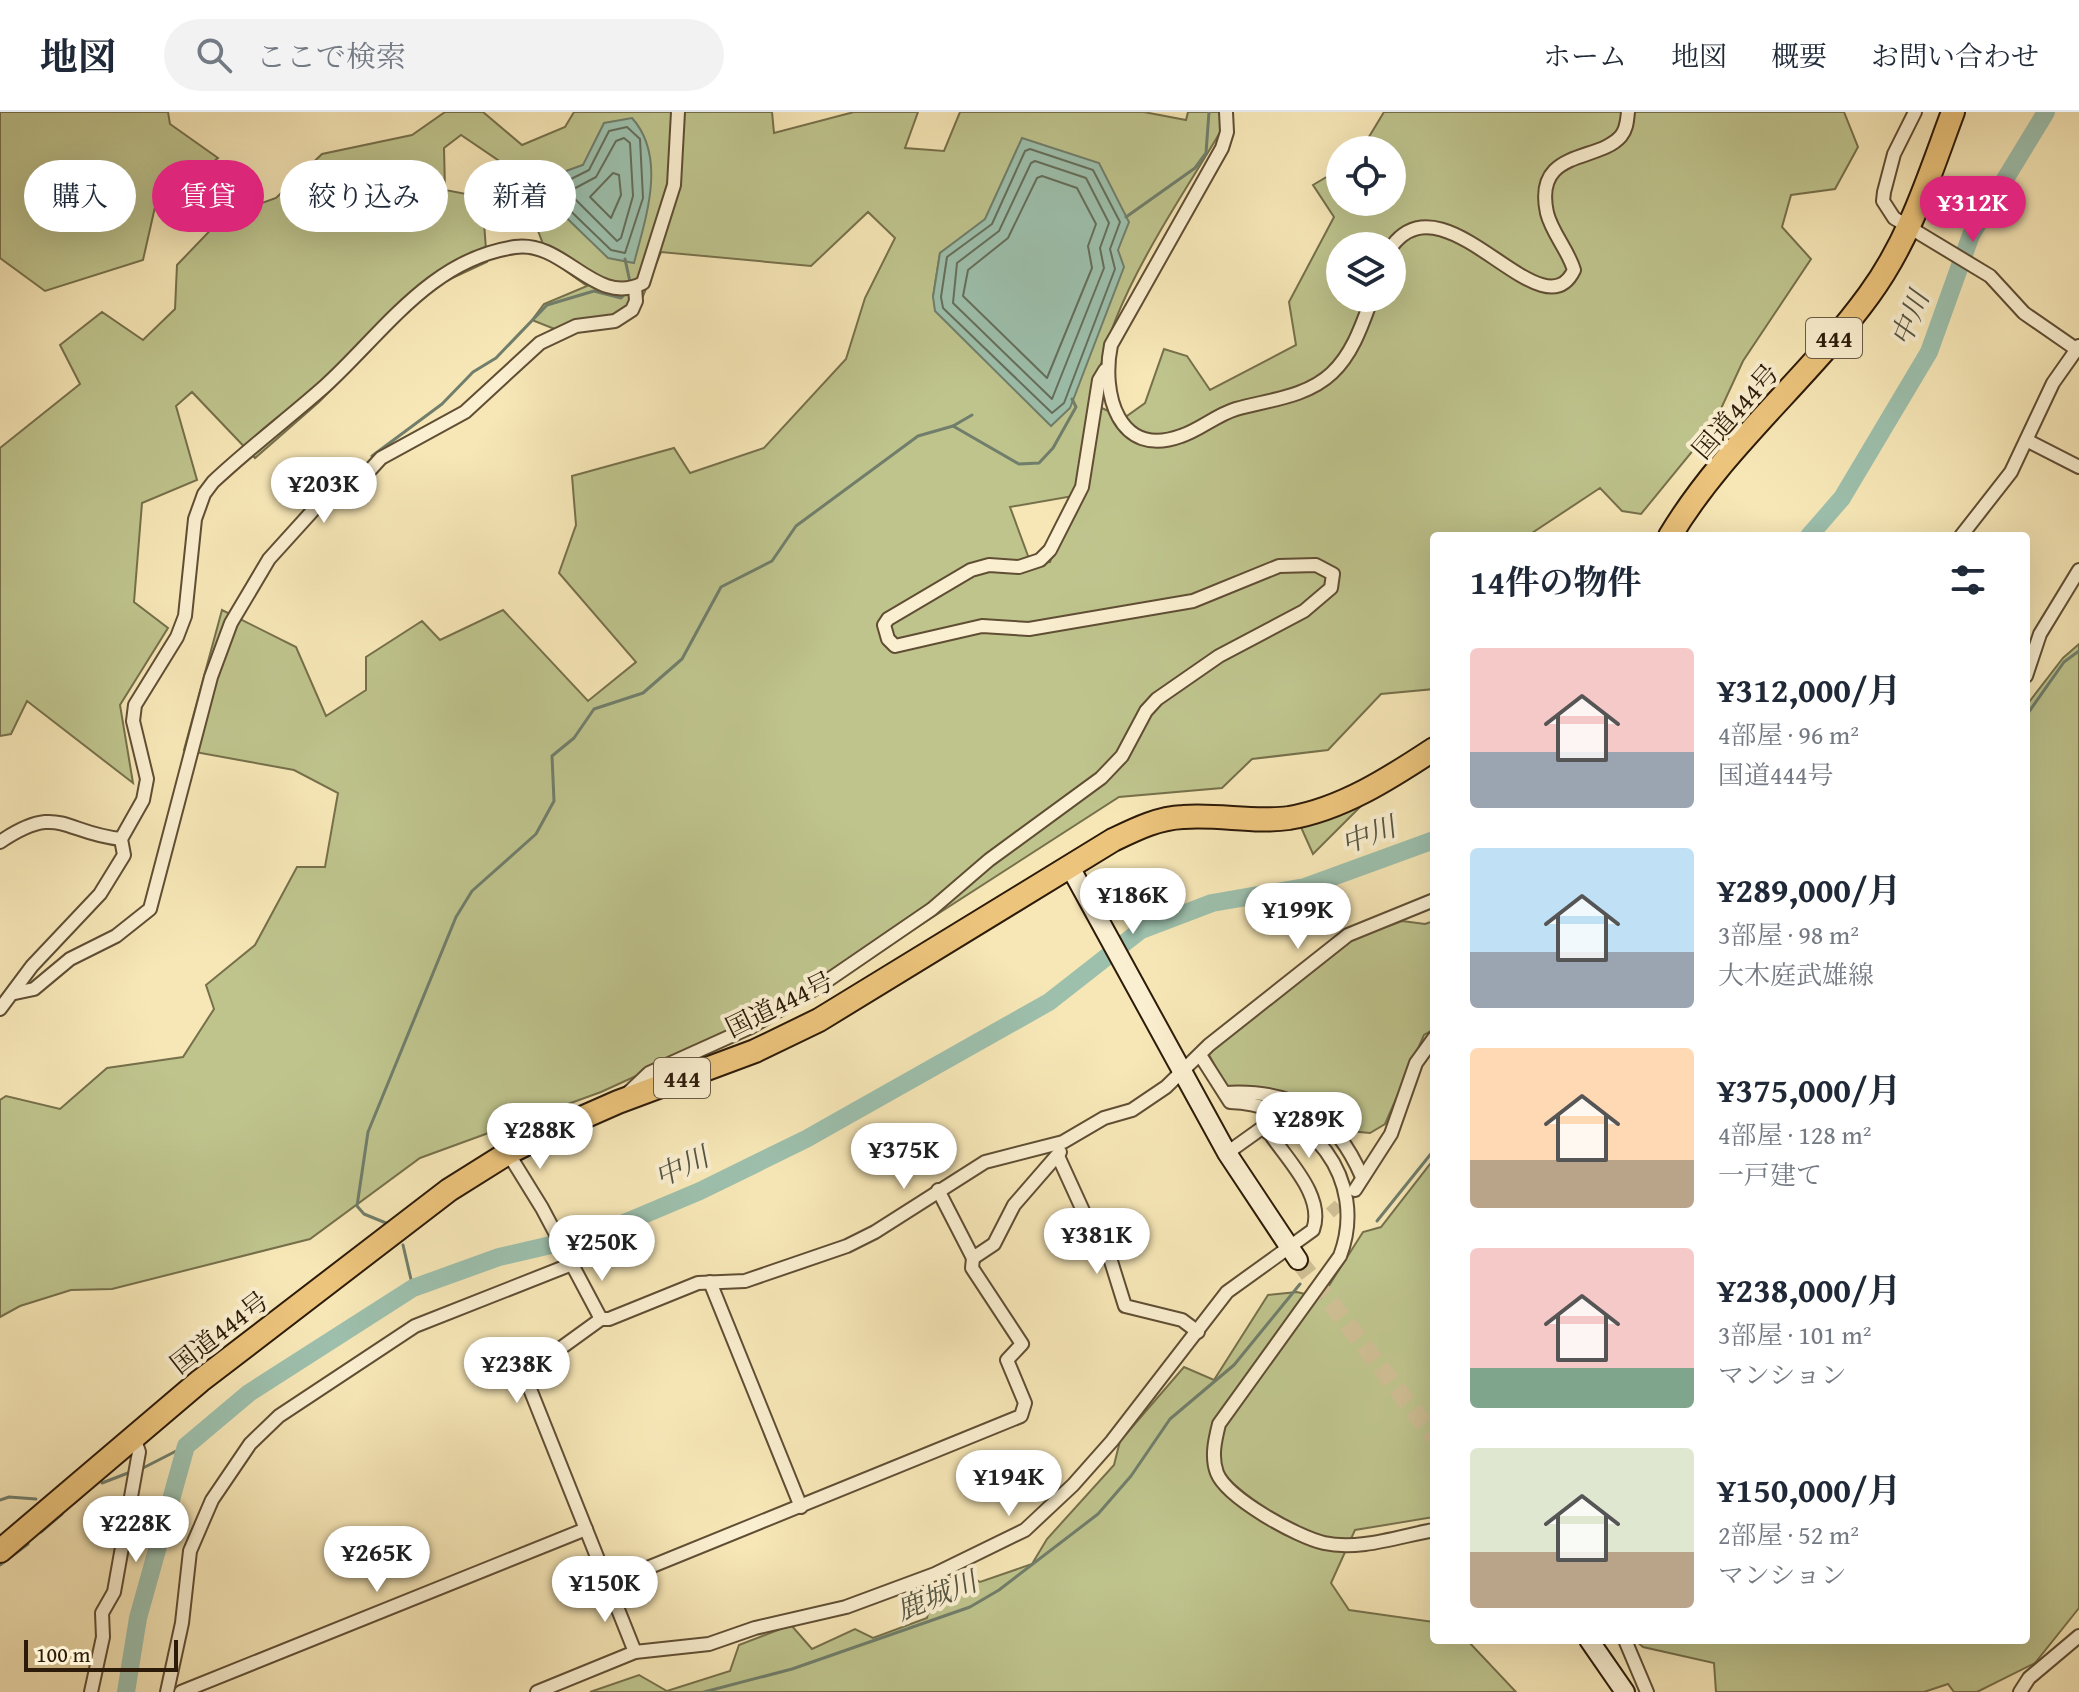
<!DOCTYPE html>
<html lang="ja">
<head>
<meta charset="utf-8">
<style>
  :root { --surface:#fff; --page:#f2f2f3; --text:#1f2937; --muted:#747a83; --line:#e0e1e3; --accent:#db2777 }
  body { margin:0; font-family:"Gentium Book Plus","Noto Serif JP",serif; background:var(--page); color:var(--text); height:100vh; display:flex; flex-direction:column; font-size:30px; white-space:nowrap }
  * { box-sizing:border-box; margin:0 }
  p { font-size:26px; color:var(--muted) }
  .icon { flex:none; width:44px; height:44px; fill:none; stroke:currentColor; stroke-width:2; stroke-linecap:round; stroke-linejoin:round }
  .map { position:relative; flex:1; overflow:hidden }
  .drawer { position:absolute; left:1430px; top:420px; width:600px; height:1112px; display:flex; flex-direction:column; background:var(--surface); border-radius:8px; box-shadow:0 8px 32px #0002 }
  .drawer>* { flex:none }
  .guide { position:absolute; left:24px; top:48px; width:760px; height:72px; display:flex; gap:16px }
  .fabs { position:absolute; left:1326px; top:24px; display:grid; gap:16px }
  .fabs a { display:grid; place-items:center; width:80px; height:80px; border-radius:50%; background:var(--surface); box-shadow:0 8px 32px #0002; font-size:40px }
  .scale { position:absolute; left:24px; bottom:20px; width:154px; box-sizing:border-box; padding-left:8px; border:4px solid #2d1b09; border-top:0; font-size:22px; line-height:28px; white-space:nowrap; color:#2d1b09; -webkit-text-stroke:6px #faefd0; paint-order:stroke }
  .price { position:absolute; translate:-50% -68px; padding:0 18px; border-radius:28px; background:#fff; color:#222; font-size:26px; line-height:52px; filter:drop-shadow(0 2px 4px #0008) }
  .price::after { content:''; position:absolute; left:50%; top:48px; width:24px; height:18px; margin-left:-12px; background:inherit; clip-path:polygon(0 0,100% 0,50% 100%) }
  .price.active { background:var(--accent); color:#fff }
  ul { padding:0; list-style:none }
  li { display:flex; align-items:center; gap:24px; height:200px; padding:0 40px }
  li span { display:grid; place-items:center; flex:none; width:224px; height:160px; border-radius:8px; color:#555 }
  li>.icon { margin-inline-start:auto }
  span .icon { width:96px; height:96px; fill:#fffc; stroke-width:1 }
  li b { font-size:34px }
  h2 { display:flex; justify-content:space-between; align-items:center; height:96px; padding:0 40px; font-size:34px }
  .tag { padding:0 28px; border-radius:36px; background:var(--surface); box-shadow:0 8px 32px #0002; font-size:28px; line-height:72px }
  .tag.active { background:var(--accent); color:#fff }
  header { display:flex; align-items:center; gap:48px; box-sizing:border-box; height:112px; padding:0 40px; background:var(--surface); border-bottom:2px solid var(--line) }
  header strong { font-size:38px }
  nav { display:flex; gap:44px; margin-inline-start:auto; font-size:28px }
  .search { width:560px; height:72px; background:var(--page); display:flex; align-items:center; gap:20px; box-sizing:border-box; padding:0 28px; border-radius:44px; color:var(--muted); font-size:30px }
  .map>svg:first-child { display:block }
  .green { fill:#bfc48d; stroke:#76704b; stroke-width:2; fill-rule:evenodd }
  .water { fill:#9dc0ad; stroke:#707e6b; stroke-width:2 }
  .lines { fill:none; stroke-linecap:round; stroke-linejoin:round }
  .shore { stroke:#656e5b; stroke-width:2 }
  .stream { stroke:#707e6b; stroke-width:3 }
  .river { stroke:#9dc0ad; stroke-width:18 }
  .street-tunnel { stroke:#cfbe94; stroke-width:12; stroke-dasharray:12 6; stroke-linecap:butt }
  .secondary-tunnel { stroke:#cfbe94; stroke-width:18; stroke-dasharray:18 9; stroke-linecap:butt }
  .street-casing { stroke:#604e34; stroke-width:16 }
  .secondary-casing { stroke:#2d1b09; stroke-width:22 }
  .highway-casing { stroke:#2d1b09; stroke-width:26 }
  .street { stroke:#faefd0; stroke-width:12 }
  .secondary { stroke:#faefd0; stroke-width:18 }
  .highway { stroke:#ecc47c; stroke-width:22 }
  .labels { text-anchor:middle; dominant-baseline:central; stroke-width:8; stroke-linejoin:round; paint-order:stroke }
  .shield { fill:#faefd0; stroke:#6a5b45; stroke-width:2 }
  .shield-label { font-size:24px; font-weight:bold; fill:#2d1b09 }
  .street-label { font-size:26px; fill:#2d1b09; stroke:#faefd0 }
  .water-label { font-size:28px; font-style:italic; fill:#545542; stroke:#faefd0 }
</style>
</head>
<body>
<header>
<strong>地図</strong>
<div class="search"><svg class="icon" aria-label="search" viewBox="0 0 24 24"><circle cx="10" cy="10" r="6"/><path d="M15 15l6 6"/></svg>ここで検索</div>
<nav><a>ホーム</a><a>地図</a><a>概要</a><a>お問い合わせ</a></nav>
</header>
<div class="map">
<svg width="2079" height="1580" viewBox="0 0 2079 1580">
  <rect width="100%" height="100%" fill="#f7e7b7"/>
  <filter id="stains"><feTurbulence type="fractalNoise" baseFrequency=".0025" numOctaves="4"/><feColorMatrix values="0 0 0 0 .2 0 0 0 0 .09 0 0 0 0 .02 0 0 0 .5 -.17"/></filter>
  <radialGradient id="worn" r=".72"><stop offset=".6" stop-color="#630" stop-opacity="0"/><stop offset="1" stop-color="#630" stop-opacity=".3"/></radialGradient>
  <!-- green -->
  <g class="green">
    <path d="M0,0H168L170,12L218,46L155,95L143,148L45,179L0,146Z"/>
    <path d="M445,0H483L522,33L565,15L574,0H772L774,21L854,0H918L905,36L944,39L960,0H1144L1186,8L1188,0H1221L1222,17C1176,96 1099,201 1095,293L1124,306L1145,291L1164,237L1187,244L1210,278L1296,233L1289,190L1334,105L1313,73L1340,57V90H1392V38H1361L1384,0H1844L1858,35L1835,77L1791,83L1782,115L1811,147L1743,249L1713,314L1641,402L1622,399L1600,376L1532,421V424H1434V577L1381,582L1328,638L1252,647L1222,676L1119,685L807,886L601,980L420,1046L310,1127L112,1177L71,1178L20,1194L0,1205V988L6,984L60,997L107,956L183,945L214,897L206,873L255,833L297,755H325L338,681L294,658L184,638L222,498L296,535L326,604L366,578V545L422,509L440,528L503,498L588,589L636,550L559,461L576,413L572,364L674,336L690,361L764,336L846,247L865,186L895,126L868,100L811,154L661,140L639,194L619,210L562,220L532,208L544,192L587,174L548,146L517,61L461,23L444,36L445,78L482,85L487,150L433,175L319,290L255,346L192,280L176,294L197,368L142,391L134,490L168,516L120,593L133,671L27,589L11,622L0,624V336L80,272L60,233L102,200L143,228L175,197L177,153L223,105L276,86L322,42L412,23ZM583,53L545,85V67ZM985,108L933,185L940,141ZM1340,134H1392V186H1340ZM1073,384L1050,450L1031,452L1010,395Z"/>
    <path d="M2079,532V1496L2035,1551L1977,1580H1954L1948,1572L1924,1580H1716L1714,1551L1643,1535L1635,1528H2026V594L2063,546Z"/>
    <path d="M1371,684L1313,742L1300,713Z"/>
    <path d="M1402,809L1425,812L1434,809V917L1424,923L1385,1012L1370,1021L1348,1019L1321,993L1273,978L1227,976L1208,941L1355,826Z"/>
    <path d="M1434,1047V1405L1355,1418L1331,1471L1349,1498L1434,1510V1528H1467L1516,1580H590L639,1563L667,1579L730,1559L739,1533L791,1513L812,1537L855,1517L873,1526L927,1506L936,1472L964,1460L980,1470L1032,1452L1047,1427L1114,1353L1120,1329L1184,1255L1214,1268L1268,1183L1297,1180L1321,1186L1363,1120L1381,1115Z"/>
  </g>
  <!-- water -->
  <g class="water">
    <path d="M632,6C667,45 646,105 634,151L608,146L545,85L544,67L583,53L604,11Z"/>
    <path d="M1022,26L1099,51L1129,110L1118,138L1124,155L1070,296L1051,314L935,199L933,185L940,141L985,107Z"/>
  </g>
  <g class="lines">
    <!-- shore -->
    <g class="shore">
      <path d="M627,15L640,27L643,86L625,141L611,138L554,83L553,76L589,58L609,19Z"/>
      <path d="M624,26L630,31L633,84L621,126L617,129L568,80L596,65L616,29Z"/>
      <path d="M1030,37L1093,58L1120,110L1110,137L1115,157L1064,291L1052,301L943,196L941,185L947,145L992,112L1025,39Z"/>
      <path d="M1035,49L1086,66L1109,111L1100,136L1104,156L1052,287L953,191L957,151L999,119L1031,51Z"/>
      <path d="M613,61L619,63L621,83L611,106L590,85Z"/>
      <path d="M1042,64L1077,76L1096,112L1088,134L1092,156L1047,266L963,184L968,158L1008,126L1037,66Z"/>
    </g>
    <!-- stream -->
    <g class="stream">
      <path d="M1126,105L1195,56L1206,41L1209,0"/>
      <path d="M625,147L630,170"/>
      <path d="M953,314L1019,352L1039,351L1053,336L1076,295L1072,287"/>
      <path d="M372,344L442,292L473,260L496,246L547,193L594,179L621,186L629,178"/>
      <path d="M2026,604L2064,550L2079,539"/>
      <path d="M1377,1109L1434,1038"/>
      <path d="M386,1111L364,1102L357,1094L368,1020L456,805L472,779L536,722L554,689L552,644L574,626L594,597L643,581L682,547L721,475L772,449L796,414L918,324L953,314L972,303"/>
      <path d="M403,1133L413,1176"/>
      <path d="M143,1356L186,1334"/>
      <path d="M102,1371L128,1361"/>
      <path d="M0,1388L9,1385L36,1387"/>
      <path d="M74,1391L82,1384"/>
      <path d="M41,1420L62,1402"/>
      <path d="M0,1453L28,1432"/>
      <path d="M704,1580L792,1557L970,1495L999,1478L1098,1402L1131,1364L1170,1307L1234,1253L1300,1172"/>
    </g>
    <!-- river -->
    <g class="river">
      <path d="M1809,424L1842,386L1929,240L1971,123L2046,0"/>
      <path d="M126,1580L138,1506L186,1334L249,1281L413,1176L499,1145L598,1122L700,1079L806,1027L1049,890L1141,818L1212,791L1305,775L1434,728"/>
    </g>
    <!-- street-tunnel -->
    <path class="street-tunnel" d="M1330,1101L1353,1080"/>
    <!-- secondary-tunnel -->
    <path class="secondary-tunnel" d="M1298,1148L1434,1325"/>
    <!-- street casing -->
    <g class="street-casing">
      <g id="street">
        <path d="M1226,0L1227,20L1222,36L1111,233C1101,281 1118,347 1181,324C1200,318 1216,303 1236,297C1268,288 1307,285 1332,261C1353,241 1362,213 1372,186"/>
        <path d="M1915,0L1894,42L1884,80L1883,89L1894,106L1990,164L2024,201L2076,237"/>
        <path d="M1392,134C1446,62 1542,225 1574,158C1568,138 1552,121 1547,101C1533,36 1598,51 1621,24C1627,17 1627,8 1628,0"/>
        <path d="M2028,329L2079,355"/>
        <path d="M1961,424L2011,360L2053,271L2079,234"/>
        <path d="M2026,564L2040,522L2079,458"/>
        <path d="M0,730C59,690 63,721 121,727"/>
        <path d="M15,881L34,877L70,847L116,824L150,797L211,565L231,511L269,447L317,394L360,369L381,346L465,300L540,231L576,214L615,209L632,198L636,189L635,175"/>
        <path d="M0,897L32,854L100,782L124,743L121,727L143,688L147,667L133,609L135,593L177,525L185,504L195,407L204,382L213,370C249,336 289,306 325,274C383,221 431,147 515,135C565,128 595,196 643,171L674,73L678,0"/>
        <path d="M1200,943L1230,990C1310,992 1369,1068 1340,1144L1219,1312C1215,1328 1211,1345 1217,1361C1227,1386 1297,1425 1324,1431C1359,1439 1400,1424 1434,1418"/>
        <path d="M629,980L649,961L751,915L821,873L932,797L989,748L1101,666L1122,644L1146,599L1157,587L1219,544L1304,499L1331,476L1333,462L1316,453L1279,454L1193,489L1029,517L982,514L895,534L888,527L884,513L888,507L971,458L989,453L1019,455L1040,448L1050,438L1082,375L1099,268L1105,258"/>
        <path d="M1225,981C1294,977 1335,1002 1362,1065"/>
        <path d="M508,1041L542,1096L601,1207"/>
        <path d="M1227,1041L1262,1016"/>
        <path d="M1058,1044L1095,1125L1105,1130L1125,1194L1182,1208L1198,1220"/>
        <path d="M938,1078L973,1146L994,1132L1014,1093L1060,1040"/>
        <path d="M1355,1078L1391,1022L1416,951L1434,926"/>
        <path d="M710,1170L801,1395"/>
        <path d="M608,1472L1021,1304L1025,1291L1007,1248L1022,1232L972,1156L973,1146"/>
        <path d="M1625,1528L1647,1580"/>
        <path d="M635,1540L526,1267L536,1254L601,1207H609L698,1171L745,1169L847,1134L875,1120L985,1050L1063,1030L1104,1006L1132,998L1166,975L1209,933L1348,823L1434,788"/>
        <path d="M91,1580L103,1525L102,1501L114,1480L139,1340L134,1325"/>
        <path d="M167,1580L182,1511L190,1439L212,1388L250,1332L279,1304L415,1214L572,1152"/>
        <path d="M181,1580L586,1417"/>
        <path d="M537,1580L635,1540L709,1532L755,1516L846,1495L935,1462L1025,1418L1073,1373L1112,1329L1227,1180L1313,1118C1325,1085 1289,1050 1271,1023L1262,1016"/>
        <path d="M2020,1580L2029,1566L2079,1524"/>
      </g>
    </g>
    <!-- secondary casing -->
    <g class="secondary-casing">
      <g id="secondary">
        <path d="M1070,755L1227,1041L1298,1148"/>
        <path d="M1589,1528L1625,1580"/>
      </g>
    </g>
    <!-- highway casing -->
    <g class="highway-casing">
      <g id="highway">
        <path d="M1670,424C1723,335 1808,267 1869,183C1910,127 1929,64 1953,0"/>
        <path d="M0,1439L200,1269L449,1078L508,1041L552,1019L618,990L755,939L819,908L1113,728C1136,717 1158,706 1183,705C1218,702 1255,711 1289,706C1342,697 1390,666 1434,637"/>
      </g>
    </g>
    <!-- street -->
    <use href="#street" class="street"/>
    <!-- secondary -->
    <use href="#secondary" class="secondary"/>
    <!-- highway -->
    <use href="#highway" class="highway"/>
  </g>
  <g class="labels">
    <!-- shield labels -->
    <g class="shield">
      <rect x="1806" y="206" width="56" height="40" rx="6"/>
      <rect x="654" y="946" width="56" height="40" rx="6"/>
    </g>
    <g class="shield-label">
      <text x="1834" y="226">444</text>
      <text x="682" y="966">444</text>
    </g>
    <!-- street labels -->
    <g class="street-label">
      <text transform="translate(1735 299) rotate(-49)">国道444号</text>
      <text transform="translate(779 892) rotate(-26)">国道444号</text>
      <text transform="translate(219 1220) rotate(-38)">国道444号</text>
    </g>
    <!-- water labels -->
    <g class="water-label">
      <text transform="translate(1909 206) rotate(-68)">中川</text>
      <text transform="translate(1368 722) rotate(-20)">中川</text>
      <text transform="translate(681 1054) rotate(-25)">中川</text>
      <text transform="translate(936 1483) rotate(-22)">鹿城川</text>
    </g>
  </g>
  <rect width="100%" height="100%" filter="url(#stains)"/>
  <rect width="100%" height="100%" fill="url(#worn)"/>
</svg>
<div class="fabs">
<a><svg class="icon" aria-label="locate" viewBox="0 0 24 24"><circle cx="12" cy="12" r="6"/><path d="M12 2v4M12 18v4M2 12h4M18 12h4"/></svg></a>
<a><svg class="icon" aria-label="layers" viewBox="0 0 24 24"><path d="M12 4l9 5-9 5-9-5zM3 14l9 5 9-5"/></svg></a>
</div>
<div class="scale">100 m</div>
<b class="price active" style="left:1973px;top:132px">¥312K</b>
<b class="price" style="left:324px;top:413px">¥203K</b>
<b class="price" style="left:1133px;top:824px">¥186K</b>
<b class="price" style="left:1298px;top:839px">¥199K</b>
<b class="price" style="left:1309px;top:1048px">¥289K</b>
<b class="price" style="left:540px;top:1059px">¥288K</b>
<b class="price" style="left:904px;top:1079px">¥375K</b>
<b class="price" style="left:1097px;top:1164px">¥381K</b>
<b class="price" style="left:602px;top:1171px">¥250K</b>
<b class="price" style="left:517px;top:1293px">¥238K</b>
<b class="price" style="left:1009px;top:1406px">¥194K</b>
<b class="price" style="left:136px;top:1452px">¥228K</b>
<b class="price" style="left:377px;top:1482px">¥265K</b>
<b class="price" style="left:605px;top:1512px">¥150K</b>
<div class="guide">
<a class="tag">購入</a>
<a class="tag active">賃貸</a>
<a class="tag">絞り込み</a>
<a class="tag">新着</a>
</div>
<section class="drawer">
<h2>14件の物件<svg class="icon" aria-label="filters" viewBox="0 0 24 24"><path d="M4 7h16M4 17h16"/><circle cx="9" cy="7" r="2"/><circle cx="15" cy="17" r="2"/></svg></h2>
<ul>
<li><span style="background:linear-gradient(#f6c9c9 65%,#9aa5b1 0)"><svg class="icon" aria-label="home" viewBox="0 0 24 24"><path d="M3 11l9-7 9 7M6 9v11h12V9"/></svg></span><div><b>¥312,000/月</b><p>4部屋 · 96 m²</p><p>国道444号</p></div></li>
<li><span style="background:linear-gradient(#bfe0f5 65%,#9aa5b1 0)"><svg class="icon" aria-label="home" viewBox="0 0 24 24"><path d="M3 11l9-7 9 7M6 9v11h12V9"/></svg></span><div><b>¥289,000/月</b><p>3部屋 · 98 m²</p><p>大木庭武雄線</p></div></li>
<li><span style="background:linear-gradient(#ffd9b3 70%,#b9a48a 0)"><svg class="icon" aria-label="home" viewBox="0 0 24 24"><path d="M3 11l9-7 9 7M6 9v11h12V9"/></svg></span><div><b>¥375,000/月</b><p>4部屋 · 128 m²</p><p>一戸建て</p></div></li>
<li><span style="background:linear-gradient(#f6c9c9 75%,#7fa58c 0)"><svg class="icon" aria-label="home" viewBox="0 0 24 24"><path d="M3 11l9-7 9 7M6 9v11h12V9"/></svg></span><div><b>¥238,000/月</b><p>3部屋 · 101 m²</p><p>マンション</p></div></li>
<li><span style="background:linear-gradient(#dfe7d0 65%,#b9a48a 0)"><svg class="icon" aria-label="home" viewBox="0 0 24 24"><path d="M3 11l9-7 9 7M6 9v11h12V9"/></svg></span><div><b>¥150,000/月</b><p>2部屋 · 52 m²</p><p>マンション</p></div></li>
</ul>
</section>
</div>
</body>
</html>
